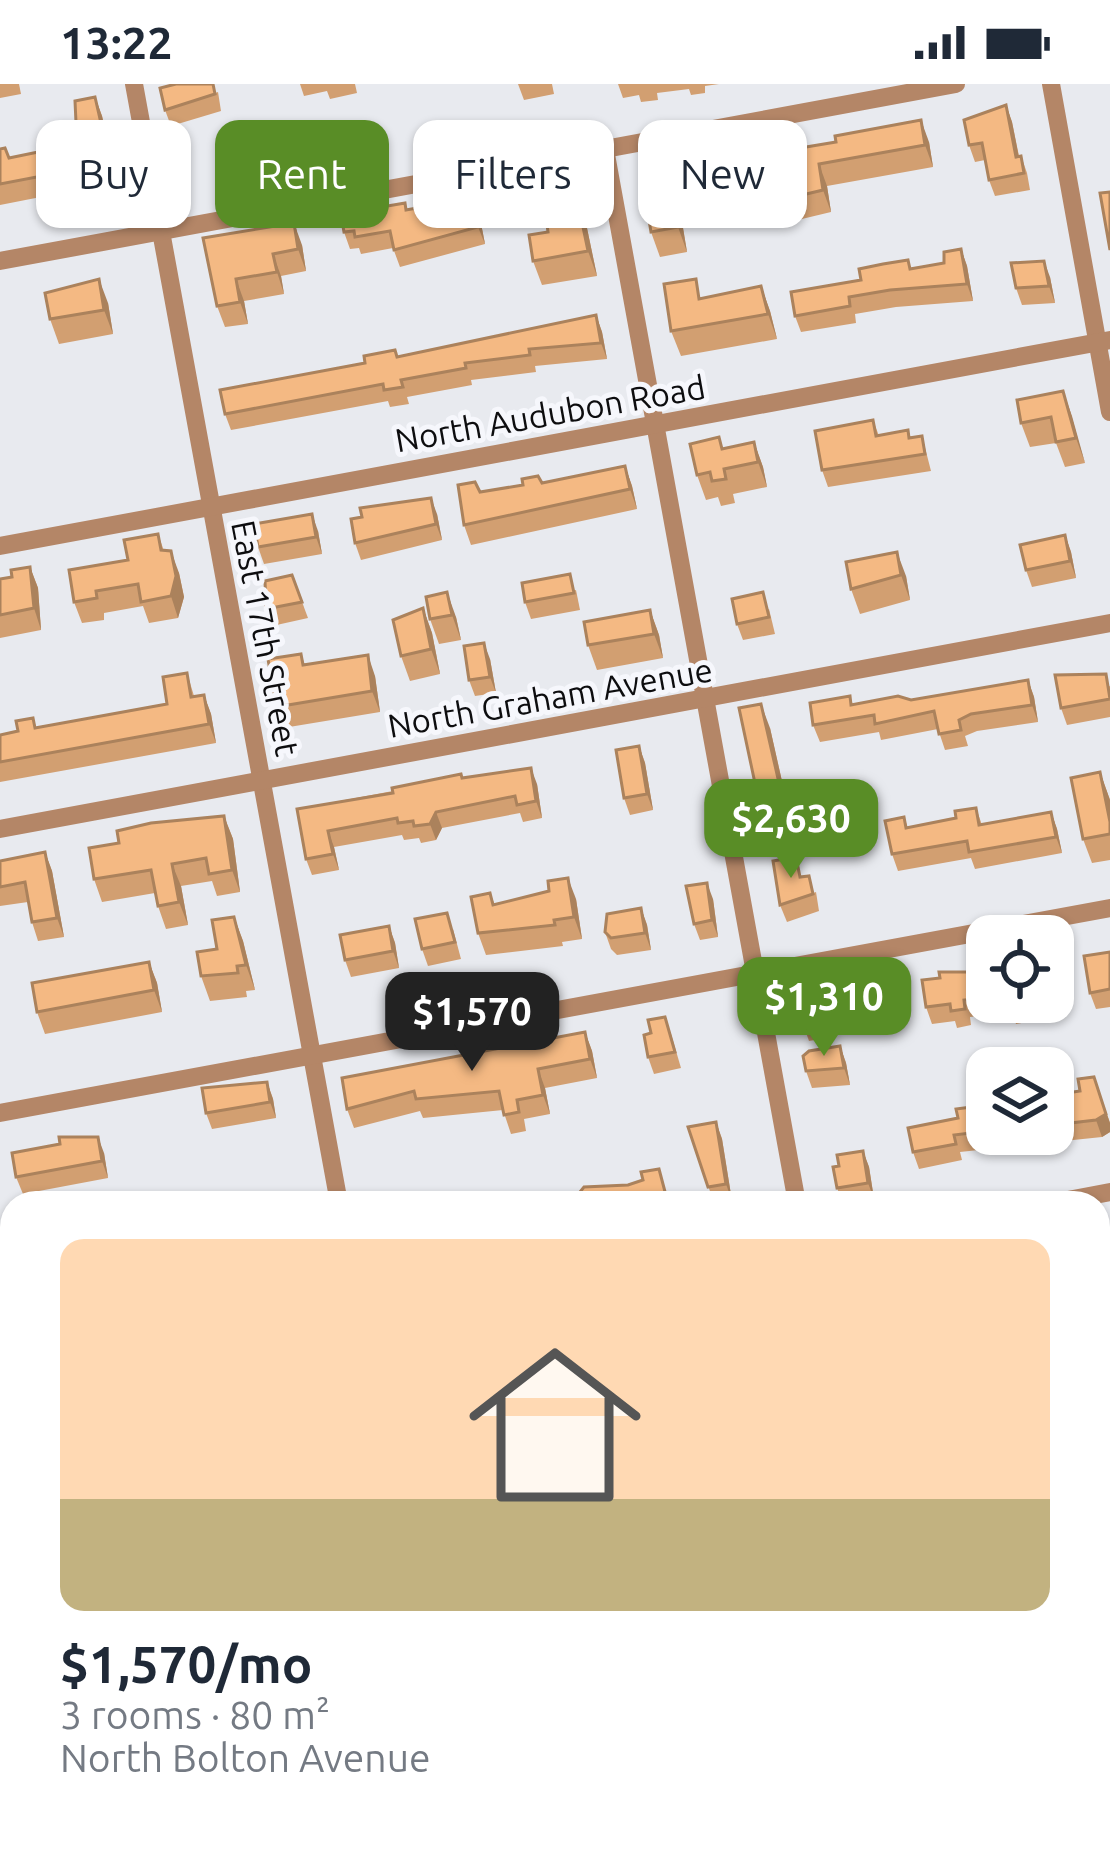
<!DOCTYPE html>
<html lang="en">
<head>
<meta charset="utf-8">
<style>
  :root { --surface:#fff; --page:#f6f6f7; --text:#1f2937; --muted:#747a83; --accent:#598d26 }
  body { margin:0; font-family:Ubuntu,sans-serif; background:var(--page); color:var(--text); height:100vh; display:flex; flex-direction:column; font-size:45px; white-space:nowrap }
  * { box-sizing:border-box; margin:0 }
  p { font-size:39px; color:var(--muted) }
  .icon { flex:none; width:66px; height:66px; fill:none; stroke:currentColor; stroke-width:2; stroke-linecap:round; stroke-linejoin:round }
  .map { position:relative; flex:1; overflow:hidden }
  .panel { position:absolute; left:0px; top:1107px; width:1110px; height:660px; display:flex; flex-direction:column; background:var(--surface); border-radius:36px 36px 0 0; box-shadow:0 3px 9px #0004 }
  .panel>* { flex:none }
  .hud { position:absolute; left:36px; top:36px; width:1038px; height:108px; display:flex; gap:24px }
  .fabs { position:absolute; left:966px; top:831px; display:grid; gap:24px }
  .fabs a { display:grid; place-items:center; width:108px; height:108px; border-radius:24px; background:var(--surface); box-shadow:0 3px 9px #0004; font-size:60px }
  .price { position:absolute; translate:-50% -102px; padding:0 27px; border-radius:24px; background:var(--accent); color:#fff; font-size:39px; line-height:78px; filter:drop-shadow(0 3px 6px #0008) }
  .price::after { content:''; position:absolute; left:50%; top:72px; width:36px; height:27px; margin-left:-18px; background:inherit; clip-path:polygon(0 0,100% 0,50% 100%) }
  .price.selected { background:#222; color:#fff }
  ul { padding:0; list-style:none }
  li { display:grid; align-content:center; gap:24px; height:636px; padding:0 60px }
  li span { display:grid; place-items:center; height:372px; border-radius:24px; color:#555 }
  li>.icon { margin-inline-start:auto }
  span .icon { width:216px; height:216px; fill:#fffc; stroke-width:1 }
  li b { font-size:51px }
  .pill { padding:0 42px; border-radius:24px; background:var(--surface); box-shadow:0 3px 9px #0004; font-size:42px; line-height:108px }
  .pill.selected { background:var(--accent); color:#fff }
  .status { display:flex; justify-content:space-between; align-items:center; height:84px; padding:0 60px; background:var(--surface); direction:ltr }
  .status svg { height:33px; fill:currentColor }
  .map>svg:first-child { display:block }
  .commercial { fill:#ecdaea }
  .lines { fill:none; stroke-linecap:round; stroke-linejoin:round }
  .minor { stroke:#b48667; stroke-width:18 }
  .secondary { stroke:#955421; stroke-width:27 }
  .wall { fill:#d29f71 }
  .shaded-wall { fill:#ab825c }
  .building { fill:#f4b983; stroke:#ab825c; stroke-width:3 }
  .labels { text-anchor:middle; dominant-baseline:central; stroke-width:10; stroke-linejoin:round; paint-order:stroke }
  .street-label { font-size:33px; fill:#0d0d0f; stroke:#f6f7fc }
</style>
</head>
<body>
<div class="status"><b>13:22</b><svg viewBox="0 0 49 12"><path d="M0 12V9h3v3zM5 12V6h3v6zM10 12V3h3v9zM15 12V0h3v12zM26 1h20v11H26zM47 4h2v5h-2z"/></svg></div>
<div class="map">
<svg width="1110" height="1767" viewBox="0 0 1110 1767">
  <rect width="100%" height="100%" fill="#e8eaef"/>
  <!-- commercial -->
  <path class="commercial" d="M1110,1704V1767H773L838,1755H1098V1707Z"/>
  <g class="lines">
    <!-- minor -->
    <g class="minor">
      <path d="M134,0L339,1119"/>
      <path d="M1051,0L1110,328"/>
      <path d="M605,65L797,1119"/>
      <path d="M0,177L956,0"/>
      <path d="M0,462L1110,256"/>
      <path d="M0,745L1110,539"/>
      <path d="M0,1029L1110,824"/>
      <path d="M1052,1119L1110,1108"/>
      <path d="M0,1313L12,1311"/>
      <path d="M1098,1394L1110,1392"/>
      <path d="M0,1596L12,1594"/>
      <path d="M453,1755L455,1767"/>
    </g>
    <!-- secondary -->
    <g class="secondary">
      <path d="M1098,1682L1110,1679"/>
      <path d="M628,1767L694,1755"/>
    </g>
  </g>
  <!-- wall -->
  <g class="wall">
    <path d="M0,0H19L21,10L0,14Z"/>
    <path d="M300,0H355L357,9L330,15L327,7L304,12Z"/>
    <path d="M518,0H552L554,10L524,16Z"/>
    <path d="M618,0H719L705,2V9L691,11L689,5L657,9L658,16L641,18L639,11L623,14Z"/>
    <path d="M218,8L221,27L171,42L165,26Z"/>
    <path d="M95,13L102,32L117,98L0,121V65L9,74L77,60Z"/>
    <path d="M1006,21L1012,38L1019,72H1021L1027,89L1030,106L995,112L989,96L985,76L975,78L969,61Z"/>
    <path d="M929,58L933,83L827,102L831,128L781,140L773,117L710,128L702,106L718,71L720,77L789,66Z"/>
    <path d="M667,77L676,102L687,168L660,173L651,148Z"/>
    <path d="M405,119L408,126L478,124L485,160L400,183L393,164L361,170L359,164L350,165L344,148L355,128Z"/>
    <path d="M583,125L597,192L542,201L533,177Z"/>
    <path d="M203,154L302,161L306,187L281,192L284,210L244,217L248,240L225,243L217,222Z"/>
    <path d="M961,165L967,182L973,217L896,223L855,230L856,239L801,248L795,232L861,196L908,176L911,185L944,179Z"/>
    <path d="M1050,193L1055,219L1022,221L1016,204Z"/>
    <path d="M761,202L770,227L777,255L681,272L671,247L702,214Z"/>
    <path d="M108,219L113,250L59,260L50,235Z"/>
    <path d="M596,231L602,248L607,275L535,282L536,288L471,296L472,301L407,313L409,320L390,323L388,317L231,346L225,330L365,279L395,266L398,273Z"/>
    <path d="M1063,307L1085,379L1065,383L1056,359L1030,363L1021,339Z"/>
    <path d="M873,336L879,352L911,354L922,352L931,387L828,403L822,386Z"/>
    <path d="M754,358L763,383L767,403L733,410L735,419L721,422L718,413L706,416L697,391L724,365Z"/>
    <path d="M625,382L632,402L637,425L471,461L464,441L480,408L542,399Z"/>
    <path d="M437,430L442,456L361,476L355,459Z"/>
    <path d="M318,447L322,470L264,480L258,463Z"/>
    <path d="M158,450L164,467L179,489L184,513L178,534L149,539L143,522L104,529V536L82,539L74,518Z"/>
    <path d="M1065,451L1071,468L1076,494L1032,503L1026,486Z"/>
    <path d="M846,478L906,492L910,516L860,530L851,505Z"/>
    <path d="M30,483L38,504L41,546L0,554V495L12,493Z"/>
    <path d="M292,491L308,534L272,542L266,525Z"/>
    <path d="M576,506L580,526L531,535L525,518Z"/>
    <path d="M426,513L456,533L461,556L439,560L430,535Z"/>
    <path d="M423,524L432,549L440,590L410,597L401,572Z"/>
    <path d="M769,525L775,550L743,556L737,540Z"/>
    <path d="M650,526L659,551L663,574L597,586L588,561Z"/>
    <path d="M301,570L305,581L375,592L380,628L283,644L276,623Z"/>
    <path d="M490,575L496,609L475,612L469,596Z"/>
    <path d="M187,589L194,612L204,611L211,630L216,659L0,698V651L18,647L33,634L36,643L167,620Z"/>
    <path d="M1028,596L1034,613L1038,638L977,647L965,652L968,662L945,666L938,645L881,656L879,648L820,658L813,641L850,612L853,621L911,616Z"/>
    <path d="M1110,602V633L1067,641L1061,624Z"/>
    <path d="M770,644L788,724L765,729L756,704Z"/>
    <path d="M639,662L645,679L653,726L630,731L624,714Z"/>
    <path d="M1100,688L1110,716V776L1092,779L1083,755Z"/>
    <path d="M462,694L537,700L542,734L523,738L520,729L442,744L436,756L421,759L419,754L404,756L402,751L334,763L339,786L312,791L306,775L297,725Z"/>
    <path d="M976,724L982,741L1051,728L1057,745L1062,769L975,785L971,774L898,787L892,770L904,733L908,744L956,734Z"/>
    <path d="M224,732L233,755L240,808L217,812L212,797L181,802L188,841L166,845L158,822L155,809L102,818L94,795L119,759Z"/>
    <path d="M45,768L52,787L64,853L38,857L32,838L28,818L0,822V777Z"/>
    <path d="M816,808L819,827L787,838L780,821Z"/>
    <path d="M490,809L495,821L576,815L582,855L562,858L563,862L486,871L478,849Z"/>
    <path d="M713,815L718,853L700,856L694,840Z"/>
    <path d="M641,824L647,841L651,866L617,871L611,865L605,848Z"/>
    <path d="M234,833L243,857L255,906L246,907L247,913L210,917L201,892Z"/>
    <path d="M389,842L395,859L399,884L351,893L345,876Z"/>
    <path d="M453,845L461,875L428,882L422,865Z"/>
    <path d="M1110,868V923L1096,925L1090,909Z"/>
    <path d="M149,878L157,899L162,928L45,950L37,928Z"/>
    <path d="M1053,880L1061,903L1066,931L1016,940L1008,918H1053Z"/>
    <path d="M820,901L826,917L832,953L809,957L803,940Z"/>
    <path d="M975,905L980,932L970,933L971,941L957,944L955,937L932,940L926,923Z"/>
    <path d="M585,948L592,967L597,994L545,1004L550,1030L524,1035L526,1047L511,1050L503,1026L423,1034L420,1027L354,1044L347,1025Z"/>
    <path d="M671,950L681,984L654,990L648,973Z"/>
    <path d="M840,962L846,979L850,1001L812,1004L806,987Z"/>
    <path d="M1094,993L1110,1039V1048L1102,1053L960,1068L962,1076L919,1085L913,1068L958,1034L987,1021V1050H1053V1011L1080,1007Z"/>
    <path d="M267,998L273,1015L276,1034L212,1045L206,1029Z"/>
    <path d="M716,1038L722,1055L732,1117L719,1119H714L688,1043Z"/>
    <path d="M863,1067L869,1083L874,1115L843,1119L837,1104L839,1082Z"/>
    <path d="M104,1069L108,1094L23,1110L16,1093Z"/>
    <path d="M12,1146V1283L0,1285V1148Z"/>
    <path d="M1110,1292V1343L1098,1346V1294Z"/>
    <path d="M0,1368L7,1397L12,1396V1434L0,1436Z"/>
    <path d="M1104,1420L1107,1428L1110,1427V1492L1108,1486L1098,1488V1421Z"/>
    <path d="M114,1755L116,1767H70L69,1765Z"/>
    <path d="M224,1755H262V1757L227,1764Z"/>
  </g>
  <!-- shaded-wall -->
  <g class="shaded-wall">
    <path d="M95,13L102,32L117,98L110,79Z"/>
    <path d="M1006,21L1012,38L1022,89L1016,73Z"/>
    <path d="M921,36L929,58L933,83L925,61Z"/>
    <path d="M667,77L676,102L687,168L678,143Z"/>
    <path d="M819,80L827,102L831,128L823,106Z"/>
    <path d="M574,100L583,125L597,192L588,167Z"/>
    <path d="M472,107L478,124L485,160L478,143Z"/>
    <path d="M294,139L302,161L306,187L298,165Z"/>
    <path d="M961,165L967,182L973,217L967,200Z"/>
    <path d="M273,170L281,192L284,210L277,188Z"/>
    <path d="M1044,177L1050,193L1055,219L1049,202Z"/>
    <path d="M99,195L108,219L113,250L104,226Z"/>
    <path d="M236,195L244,217L248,240L240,218Z"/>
    <path d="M761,202L770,227L777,255L768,230Z"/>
    <path d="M596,231L602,248L607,275L601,259Z"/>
    <path d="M1063,307L1072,332L1085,379L1076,354Z"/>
    <path d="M754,358L763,383L767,403L758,378Z"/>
    <path d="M625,382L632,402L637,425L630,405Z"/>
    <path d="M431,414L437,430L442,456L436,440Z"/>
    <path d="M312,430L318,447L322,470L316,453Z"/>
    <path d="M1065,451L1071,468L1076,494L1070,477Z"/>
    <path d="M171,467L179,489L184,513L178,534L171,512Z"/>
    <path d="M897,468L906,492L910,516L901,491Z"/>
    <path d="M30,483L38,504L41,546L34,524Z"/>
    <path d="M447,508L456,533L461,556L452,531Z"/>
    <path d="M423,524L432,549L440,590L431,565Z"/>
    <path d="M650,526L659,551L663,574L654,550Z"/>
    <path d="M484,559L490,575L496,609L490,593Z"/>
    <path d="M368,571L375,592L380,628L372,607Z"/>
    <path d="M1028,596L1034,613L1038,638L1032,621Z"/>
    <path d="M204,611L211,630L216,659L209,640Z"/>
    <path d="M761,620L770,644L788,724L779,699Z"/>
    <path d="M639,662L645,679L653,726L647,710Z"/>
    <path d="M531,684L537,700L542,734L536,717Z"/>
    <path d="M1100,688L1110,716V738Z"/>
    <path d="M436,728L442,744L436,756L430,740Z"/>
    <path d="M1051,728L1057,745L1062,769L1056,753Z"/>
    <path d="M224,732L233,755L240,808L232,786Z"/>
    <path d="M328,747L334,763L339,786L333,770Z"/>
    <path d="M45,768L52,787L64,853L57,834Z"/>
    <path d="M172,780L181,802L188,841L179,818Z"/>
    <path d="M568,794L576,815L582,855L574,833Z"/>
    <path d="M707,799L713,815L718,853L712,836Z"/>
    <path d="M641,824L647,841L651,866L645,849Z"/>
    <path d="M234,833L243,857L255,906L246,881Z"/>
    <path d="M389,842L395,859L399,884L393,867Z"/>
    <path d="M149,878L157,899L162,928L154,906Z"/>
    <path d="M1053,880L1061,903L1066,931L1057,906Z"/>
    <path d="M969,888L975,905L980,932L974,915Z"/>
    <path d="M820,901L826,917L832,953L826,936Z"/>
    <path d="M585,948L592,967L597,994L590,975Z"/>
    <path d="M840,962L846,979L850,1001L844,984Z"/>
    <path d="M538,985L545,1004L550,1030L543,1011Z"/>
    <path d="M1094,993L1110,1039V1048L1102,1053L1096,1036Z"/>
    <path d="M267,998L273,1015L276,1034L270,1018Z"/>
    <path d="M716,1038L722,1055L732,1117L726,1100Z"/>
    <path d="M98,1053L104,1069L108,1094L102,1077Z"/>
    <path d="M863,1067L869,1083L874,1115L868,1099Z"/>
  </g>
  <!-- building -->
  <g class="building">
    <path d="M176,0H213L215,10L165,26L160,4Z"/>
    <path d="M95,13L110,79L0,100V65L5,64L9,74L77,60L75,17Z"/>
    <path d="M1006,21L1016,73L1021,72L1024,89L989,96L982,59L969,61L964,36Z"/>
    <path d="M921,36L925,61L819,80L823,106L773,118L769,94L702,106L696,75L718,71L719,77L786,59L788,66L836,58L835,52Z"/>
    <path d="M667,77L678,143L651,148L640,82Z"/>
    <path d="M574,100L588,167L533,177L529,151L548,148L542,101Z"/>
    <path d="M472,107L478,143L394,166L390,147L355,153L354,147L344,148L341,131L355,128L353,118L368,115L370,125L405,119L406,126L456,117L455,110Z"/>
    <path d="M1110,108V166L1100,109Z"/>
    <path d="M294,139L298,165L273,170L277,188L236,195L240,218L217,222L203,154Z"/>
    <path d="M961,165L967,200L890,206L849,213L850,222L795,232L791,208L861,196L859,185L883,180L908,176L910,185L944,179V168Z"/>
    <path d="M1044,177L1049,202L1016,204L1011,179Z"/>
    <path d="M99,195L104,226L50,235L45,209Z"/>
    <path d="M696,195L699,215L761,202L768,230L671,247L664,200Z"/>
    <path d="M596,231L601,259L529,265L530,271L465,279L466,284L401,296L403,303L384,306L383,300L225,330L220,306L365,279L364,272L395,266L397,273Z"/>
    <path d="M1063,307L1076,354L1056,358L1051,333L1021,339L1017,316Z"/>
    <path d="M873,336L876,352L908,346L909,354L922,352L925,370L822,386L815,347Z"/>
    <path d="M719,353L722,365L754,358L758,378L724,385L726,395L712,397L710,388L697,391L690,360Z"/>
    <path d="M625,382L630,405L464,441L458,401L475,398L480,408L523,401L522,395L538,392L542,399Z"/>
    <path d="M431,414L436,440L355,459L351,435L362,433L360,424Z"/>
    <path d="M312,430L316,453L258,463L254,440Z"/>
    <path d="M158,450L161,466L171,467L176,492L171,512L141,518L138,500L96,507L97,514L74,518L69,486L128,476L124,456Z"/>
    <path d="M1065,451L1070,477L1026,486L1020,461Z"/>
    <path d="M897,468L901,491L851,505L846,478Z"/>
    <path d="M30,483L34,524L0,531V495L12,493L11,486Z"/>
    <path d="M570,490L574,509L525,518L522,499Z"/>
    <path d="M292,491L302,518L266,525L265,497Z"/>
    <path d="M447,508L452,531L430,535L426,513Z"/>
    <path d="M763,508L769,533L737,540L732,515Z"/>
    <path d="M423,524L431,565L401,572L393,536Z"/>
    <path d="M650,526L654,550L588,561L584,538Z"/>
    <path d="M484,559L490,593L469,596L464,562Z"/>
    <path d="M301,570L303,581L368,571L372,607L276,623L268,575Z"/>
    <path d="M187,589L191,613L204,611L209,640L0,678V651L18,647L16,637L33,634L35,644L167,620L163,593Z"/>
    <path d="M1106,590L1110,615L1061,624L1055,591Z"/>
    <path d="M1028,596L1032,621L971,630L959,636L961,646L939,650L934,627L875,640L874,631L813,641L810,619L850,612L851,621L898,612L911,616Z"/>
    <path d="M761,620L779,699L756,704L739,624Z"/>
    <path d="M639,662L647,710L624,714L616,666Z"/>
    <path d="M531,684L536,717L517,721L515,712L436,728L430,740L414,742L413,737L398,739L397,734L328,747L333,770L306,775L297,725L393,709L392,704L461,690L462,694Z"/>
    <path d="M1100,688L1110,738V750L1083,755L1071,694Z"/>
    <path d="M976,724L979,741L1051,728L1056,753L969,768L967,757L892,770L885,737L904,733L906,744L956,734L955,727Z"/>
    <path d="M224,732L232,786L209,790L206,774L172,780L179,818L158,822L151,786L94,795L89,764L119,759L117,747L151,739Z"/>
    <path d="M45,768L57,834L32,838L25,798L0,803V777Z"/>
    <path d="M796,773L800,793L809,792L813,810L780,821L773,777Z"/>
    <path d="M568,794L574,833L554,836L555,841L478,849L471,813L490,809L493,821L549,807L548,797Z"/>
    <path d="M707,799L712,836L694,840L686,802Z"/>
    <path d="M641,824L645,849L611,854L605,848L607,830Z"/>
    <path d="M447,829L455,858L422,865L415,835Z"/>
    <path d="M234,833L246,881L237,882L238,889L201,892L197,868L217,865L212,836Z"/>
    <path d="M389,842L393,867L345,876L340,851Z"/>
    <path d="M1110,868V905L1090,909L1084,872Z"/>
    <path d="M149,878L154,906L37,928L32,899Z"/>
    <path d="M1053,882L1057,906L1053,907Z"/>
    <path d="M939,888H969L974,915L964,916L965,925L951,927L950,920L926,923L922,896L940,894Z"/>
    <path d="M820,901L826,936L803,940L797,904Z"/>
    <path d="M665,933L675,968L648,973L644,951L651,949L648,936Z"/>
    <path d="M585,948L590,975L538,985L543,1011L517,1016L519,1028L504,1031L499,1007L416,1015L414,1007L347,1025L342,994Z"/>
    <path d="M840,962L844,984L806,987L803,972L809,967Z"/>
    <path d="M1094,993L1106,1030L1096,1036L1053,1041V1011L1080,1007L1078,995Z"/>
    <path d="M267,998L270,1018L206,1029L202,1004Z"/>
    <path d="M987,1021V1047L954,1051L956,1060L913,1068L908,1044L958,1034L956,1025Z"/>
    <path d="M716,1038L726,1100L708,1103L688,1043Z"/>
    <path d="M59,1053H98L102,1077L16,1093L12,1069L60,1060Z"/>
    <path d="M863,1067L868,1099L837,1104L833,1083L839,1082L837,1071Z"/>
    <path d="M659,1085L668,1119H546L576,1113L584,1103L628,1101L643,1096L641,1088Z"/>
    <path d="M12,1146V1250L0,1252V1148Z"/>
    <path d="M1110,1292V1317L1098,1319V1294Z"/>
    <path d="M0,1376L5,1397L12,1396V1417L0,1419Z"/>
    <path d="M1104,1420L1106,1428L1110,1427V1469L1102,1471L1100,1460L1098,1461V1421Z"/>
    <path d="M68,1755H110V1757L69,1765Z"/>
  </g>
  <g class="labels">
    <!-- street labels -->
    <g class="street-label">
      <text transform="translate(550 329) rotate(-10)">North Audubon Road</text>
      <text transform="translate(266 554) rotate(79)">East 17th Street</text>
      <text transform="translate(550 613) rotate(-10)">North Graham Avenue</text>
    </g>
  </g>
</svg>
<div class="fabs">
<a><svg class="icon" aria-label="locate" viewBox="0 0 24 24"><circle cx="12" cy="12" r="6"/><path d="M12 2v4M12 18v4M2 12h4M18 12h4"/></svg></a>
<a><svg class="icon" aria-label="layers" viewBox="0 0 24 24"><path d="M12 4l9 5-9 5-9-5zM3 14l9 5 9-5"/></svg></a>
</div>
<b class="price" style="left:791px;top:797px">$2,630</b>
<b class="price" style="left:824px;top:975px">$1,310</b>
<b class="price selected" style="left:472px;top:990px">$1,570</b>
<div class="hud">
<a class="pill">Buy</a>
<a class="pill selected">Rent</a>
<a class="pill">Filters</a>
<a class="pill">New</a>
</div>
<section class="panel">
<ul>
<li><span style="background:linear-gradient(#ffd9b3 70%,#c2b280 0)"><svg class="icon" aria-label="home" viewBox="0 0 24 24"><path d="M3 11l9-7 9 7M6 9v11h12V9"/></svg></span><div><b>$1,570/mo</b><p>3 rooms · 80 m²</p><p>North Bolton Avenue</p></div></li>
</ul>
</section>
</div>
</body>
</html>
